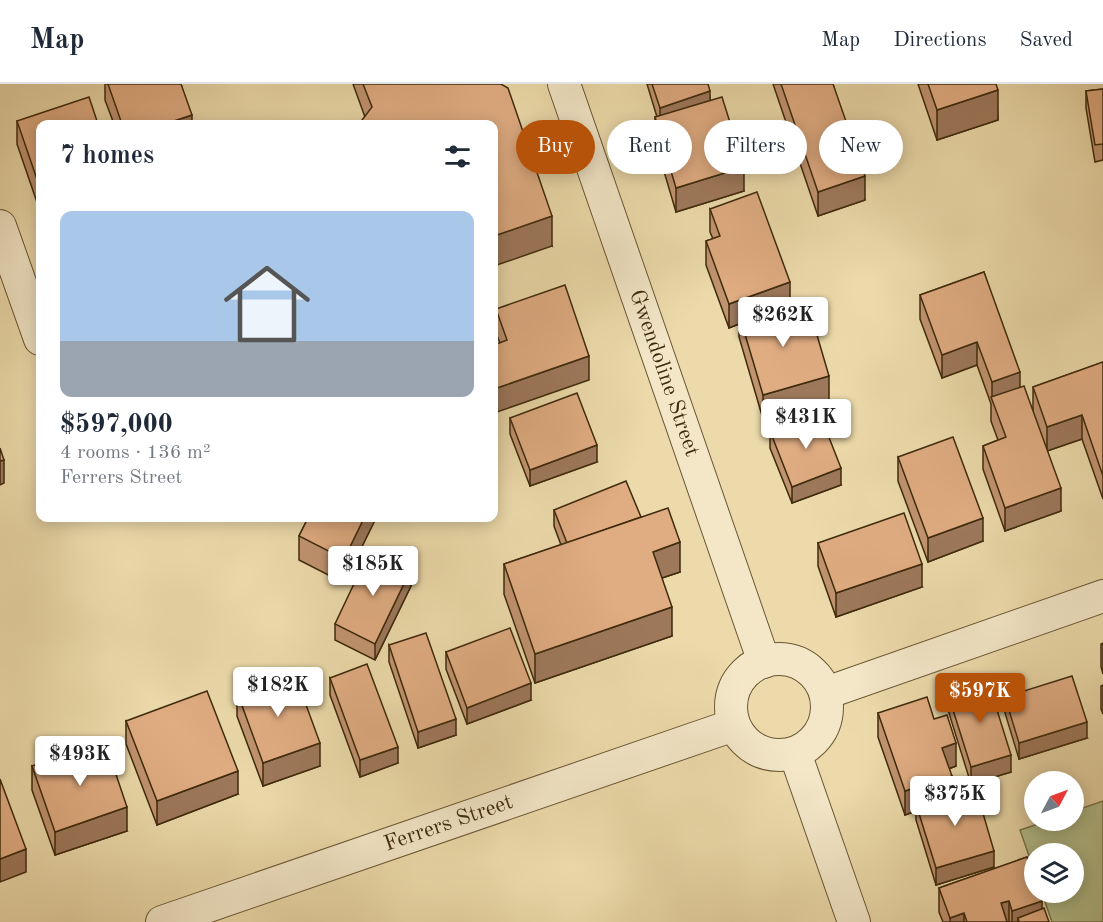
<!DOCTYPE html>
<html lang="en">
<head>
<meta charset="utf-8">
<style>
  :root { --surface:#fff; --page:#f6f6f7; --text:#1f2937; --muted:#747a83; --line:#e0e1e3; --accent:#b45309 }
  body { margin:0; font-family:"Old Standard TT",serif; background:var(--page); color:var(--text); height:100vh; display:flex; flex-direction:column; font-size:22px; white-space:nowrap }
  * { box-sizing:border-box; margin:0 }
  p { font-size:20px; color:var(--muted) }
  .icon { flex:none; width:33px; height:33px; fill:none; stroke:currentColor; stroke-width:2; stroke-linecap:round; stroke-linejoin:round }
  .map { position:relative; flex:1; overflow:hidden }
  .side { position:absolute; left:36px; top:36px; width:462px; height:402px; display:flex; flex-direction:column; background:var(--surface); border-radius:12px; box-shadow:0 3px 15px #0003 }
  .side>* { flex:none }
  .guide { position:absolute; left:516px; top:36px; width:496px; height:54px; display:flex; gap:12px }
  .needle { width:39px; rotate:49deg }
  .controls { position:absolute; left:1024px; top:687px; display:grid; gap:12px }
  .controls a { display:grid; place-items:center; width:60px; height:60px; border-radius:50%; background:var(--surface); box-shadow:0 3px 15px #0003; font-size:30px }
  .price { position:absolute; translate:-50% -51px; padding:0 14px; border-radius:6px; background:#fff; color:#222; font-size:20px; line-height:39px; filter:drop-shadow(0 2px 3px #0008) }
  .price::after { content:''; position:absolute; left:50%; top:36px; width:18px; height:14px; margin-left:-9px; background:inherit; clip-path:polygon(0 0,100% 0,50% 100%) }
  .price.active { background:var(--accent); color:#fff }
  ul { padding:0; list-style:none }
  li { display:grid; align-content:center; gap:12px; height:318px; padding:0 24px }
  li+li { border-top:2px solid var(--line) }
  li span { display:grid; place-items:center; height:186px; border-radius:12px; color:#555 }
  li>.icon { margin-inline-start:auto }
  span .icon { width:108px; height:108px; fill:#fffc; stroke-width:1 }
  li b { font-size:26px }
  h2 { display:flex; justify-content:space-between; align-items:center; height:72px; padding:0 24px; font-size:26px }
  .pill { padding:0 21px; border-radius:27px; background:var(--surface); box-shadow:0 3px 15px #0003; font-size:21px; line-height:54px }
  .pill.active { background:var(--accent); color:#fff }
  header { display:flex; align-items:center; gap:36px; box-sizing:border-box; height:84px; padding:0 30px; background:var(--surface); border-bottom:2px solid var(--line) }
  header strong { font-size:28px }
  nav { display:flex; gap:33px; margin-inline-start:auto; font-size:21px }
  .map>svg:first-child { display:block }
  .green { fill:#b4c08c; stroke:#79754c; stroke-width:1.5 }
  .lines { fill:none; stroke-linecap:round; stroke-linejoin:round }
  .street-casing { stroke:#6a5634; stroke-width:34 }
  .street { stroke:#f3e7c8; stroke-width:32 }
  .wall { fill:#c19470; stroke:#3e2a0c; stroke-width:1.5 }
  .shaded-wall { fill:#9d785b; stroke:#3e2a0c; stroke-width:1.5 }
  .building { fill:#e0ac82; stroke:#3e2a0c; stroke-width:1.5 }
  .labels { text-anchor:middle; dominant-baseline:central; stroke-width:4.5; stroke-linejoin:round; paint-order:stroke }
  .street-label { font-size:22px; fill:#3e2a0c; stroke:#f3e7c8 }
</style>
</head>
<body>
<header>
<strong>Map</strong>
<nav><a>Map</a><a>Directions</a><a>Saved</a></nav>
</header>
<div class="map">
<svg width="1103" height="838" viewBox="0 0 1103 838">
  <rect width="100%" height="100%" fill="#ecdaaa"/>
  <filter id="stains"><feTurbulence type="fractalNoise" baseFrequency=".00333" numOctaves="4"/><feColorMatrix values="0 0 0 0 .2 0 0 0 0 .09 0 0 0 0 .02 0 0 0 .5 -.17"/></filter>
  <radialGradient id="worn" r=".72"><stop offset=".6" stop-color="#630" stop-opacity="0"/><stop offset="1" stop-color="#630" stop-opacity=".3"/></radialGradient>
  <!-- green -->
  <path class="green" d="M1103,717V838H1052L1042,809L1074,808V770H1035V789L1020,746L1047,737L1074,736V727Z"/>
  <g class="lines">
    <!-- street casing -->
    <g class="street-casing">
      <g id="street">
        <path id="s1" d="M564,0L764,578"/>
        <path d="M0,142L40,255"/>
        <circle cx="779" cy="623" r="48"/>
        <path d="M826,609L1103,512"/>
        <path d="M795,669L854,838"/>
        <path id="s2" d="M162,838L734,641"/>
      </g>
    </g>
    <!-- street -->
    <use href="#street" class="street"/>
  </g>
  <!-- wall -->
  <g class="wall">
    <path d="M105,0H181L192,40H114L105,16Z"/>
    <path d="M353,0H501L552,162L365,33Z"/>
    <path d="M647,0H708L710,16L744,107L676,128L655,57V33H657Z"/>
    <path d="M773,0H833L865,116L818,132Z"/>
    <path d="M918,0H996L998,36L937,56Z"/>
    <path d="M1103,5V76L1095,78L1086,24V7Z"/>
    <path d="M17,37L40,40V127L17,60Z"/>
    <path d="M710,125L790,221L786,223L791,241L829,316L763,335L739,253V240L729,244L706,181V157L713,155L710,148Z"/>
    <path d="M984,188L1020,303L1033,326V303L1103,278V415L1082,355L1047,367L1061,427L1005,447L983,385V362L998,356L991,337V320L977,281L942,294L920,235V211Z"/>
    <path d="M496,225L589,296L500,259L496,249Z"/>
    <path d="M510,334L597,378L530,402L510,350Z"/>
    <path d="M770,347L841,401L792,419L770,364Z"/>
    <path d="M898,373L983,457L928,478L898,397Z"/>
    <path d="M554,426L641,433L680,488L662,494L672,552L535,599L504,510V480L561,461L554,442Z"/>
    <path d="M308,434H376L344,499L299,476V452Z"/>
    <path d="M818,459L922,503L836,533L818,482Z"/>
    <path d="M411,502L375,576L335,556V540Z"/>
    <path d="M1103,559V590L1101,583V560Z"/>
    <path d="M389,561L456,651L418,664L389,578Z"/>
    <path d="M446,568L531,616L467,640L446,585Z"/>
    <path d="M330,594L398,679L360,693L330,611Z"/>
    <path d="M1103,601V630L1101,625V602Z"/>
    <path d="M237,608L320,682L263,702L237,632Z"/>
    <path d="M948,610L1011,688L971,700L948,626Z"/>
    <path d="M1005,613L1087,654L1019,675L1005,629Z"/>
    <path d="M878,629L934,635L956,682L949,685L952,709L994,783L936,801L916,736V727L905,731L878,653Z"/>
    <path d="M126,637L238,710L157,741L126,660Z"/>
    <path d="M32,682L127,747L55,771L32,706Z"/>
    <path d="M1027,773L1042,825L1049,838H943L939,828V804Z"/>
  </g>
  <!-- shaded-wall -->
  <g class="shaded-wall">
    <path d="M998,6V36L937,56V26Z"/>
    <path d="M710,7V24L660,40V24Z"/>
    <path d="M192,31V40H165Z"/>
    <path d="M744,83V107L676,128V104Z"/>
    <path d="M865,92V116L818,132V108Z"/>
    <path d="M552,132V162L494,182V152Z"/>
    <path d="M790,198V221L742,239L739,230V240L729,244V220Z"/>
    <path d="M977,258V281L942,294V271Z"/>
    <path d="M589,272V296L494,329V305Z"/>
    <path d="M1020,288V312L992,315V298Z"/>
    <path d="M829,292V316L763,335V311Z"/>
    <path d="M1082,331V355L1047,367V343Z"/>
    <path d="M597,361V378L530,402V386Z"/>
    <path d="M4,376V399L0,401V377Z"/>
    <path d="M841,384V401L792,419V403Z"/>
    <path d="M1061,404V427L1005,447V424Z"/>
    <path d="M364,434H376L344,499V475Z"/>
    <path d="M983,434V457L928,478V454Z"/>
    <path d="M680,458V488L653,497V468Z"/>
    <path d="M922,480V503L836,533V509Z"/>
    <path d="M411,485V502L375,576V560Z"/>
    <path d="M672,523V552L535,599V570Z"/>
    <path d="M531,599V616L467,640V624Z"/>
    <path d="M456,635V651L418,664V648Z"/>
    <path d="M1087,638V654L1019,675V659Z"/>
    <path d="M320,659V682L263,702V679Z"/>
    <path d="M956,659V682L942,687V664Z"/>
    <path d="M398,663V679L360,693V676Z"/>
    <path d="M1011,671V688L971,700V683Z"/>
    <path d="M238,687V710L157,741V717Z"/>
    <path d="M952,692V715L916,720V727L905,731V707Z"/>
    <path d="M127,723V747L55,771V748Z"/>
    <path d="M26,765V788L0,798V775Z"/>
    <path d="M994,767V783L936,801V784Z"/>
    <path d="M1009,817V838H1001V819Z"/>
    <path d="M1042,817V838L1018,834V838H1012V827Z"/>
    <path d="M964,829V838H950V834Z"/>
  </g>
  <!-- building -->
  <g class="building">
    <path d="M108,0H181L192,31L165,40H122Z"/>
    <path d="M363,0H501L508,4L552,132L494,152V40H359L372,23Z"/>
    <path d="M652,0H708L710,7L660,24Z"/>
    <path d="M781,0H833L865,92L818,108Z"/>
    <path d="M928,0H996L998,6L937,26Z"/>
    <path d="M1103,5V60L1095,61L1086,7Z"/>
    <path d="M89,13L98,40H40V104L17,37Z"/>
    <path d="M722,13L744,83L676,104L655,33Z"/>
    <path d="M757,108L790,198L729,220L706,157L720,152L710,125Z"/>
    <path d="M984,188L1020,288L992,298L977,258L942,271L920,211Z"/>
    <path d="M565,201L589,272L494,305V261L507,256L496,225Z"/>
    <path d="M784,216L791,241L812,234L829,292L763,311L739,230Z"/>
    <path d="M1103,278V392L1082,331L1047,343L1033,303Z"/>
    <path d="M1024,302L1061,404L1005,424L983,362L1006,353L991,313Z"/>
    <path d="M577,309L597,361L530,386L510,334Z"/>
    <path d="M819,328L841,384L792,403L770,347Z"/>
    <path d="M953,353L983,434L928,454L898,373Z"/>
    <path d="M0,364L4,376L0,377Z"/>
    <path d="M626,397L641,433L567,459L554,426Z"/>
    <path d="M668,424L680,458L653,468L672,523L535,570L504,480Z"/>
    <path d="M904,429L922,480L836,509L818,459Z"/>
    <path d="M308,434H364L344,475L299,452Z"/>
    <path d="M370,466L411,485L375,560L335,540Z"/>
    <path d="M510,544L531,599L467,624L446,568Z"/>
    <path d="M426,549L456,635L418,648L389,561Z"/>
    <path d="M367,580L398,663L360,676L330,594Z"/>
    <path d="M294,588L320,659L263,679L237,608Z"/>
    <path d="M1072,592L1087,638L1019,659L1005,613Z"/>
    <path d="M988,597L1011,671L971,683L948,610Z"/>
    <path d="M207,607L238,687L157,717L126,637Z"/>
    <path d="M927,613L934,635L947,631L956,659L942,664L952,692L905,707L878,629Z"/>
    <path d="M105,658L127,723L55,748L32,682Z"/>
    <path d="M0,695L26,765L0,775Z"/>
    <path d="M975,702L994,767L936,784L916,720Z"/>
    <path d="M1027,773L1035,796V808H1039L1042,817L1012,827L1009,817L1001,819L1007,838H967L964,829L950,834L939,804Z"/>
    <path d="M1044,824L1049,838H1019L1018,834Z"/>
  </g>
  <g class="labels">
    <!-- street labels -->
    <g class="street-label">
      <text stroke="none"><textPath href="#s1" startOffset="306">Gwendoline Street</textPath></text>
      <text stroke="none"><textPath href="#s2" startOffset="303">Ferrers Street</textPath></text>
    </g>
  </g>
  <rect width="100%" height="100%" filter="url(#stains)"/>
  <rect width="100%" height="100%" fill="url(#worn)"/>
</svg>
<div class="controls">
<a><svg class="needle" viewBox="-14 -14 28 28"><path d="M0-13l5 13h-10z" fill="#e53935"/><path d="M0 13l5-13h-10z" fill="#747a83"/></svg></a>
<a><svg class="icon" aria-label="layers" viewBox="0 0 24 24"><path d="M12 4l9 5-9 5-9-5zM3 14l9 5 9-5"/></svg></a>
</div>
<b class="price" style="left:783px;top:264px">$262K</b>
<b class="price" style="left:806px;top:366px">$431K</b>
<b class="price" style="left:373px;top:513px">$185K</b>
<b class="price" style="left:278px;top:634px">$182K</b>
<b class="price active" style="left:980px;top:640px">$597K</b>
<b class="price" style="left:80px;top:703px">$493K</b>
<b class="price" style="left:955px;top:743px">$375K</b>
<div class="guide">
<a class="pill active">Buy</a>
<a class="pill">Rent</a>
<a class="pill">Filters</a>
<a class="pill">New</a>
</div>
<section class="side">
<h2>7 homes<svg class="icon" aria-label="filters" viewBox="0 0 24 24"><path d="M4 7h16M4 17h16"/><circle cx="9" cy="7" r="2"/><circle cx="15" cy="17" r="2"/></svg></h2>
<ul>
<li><span style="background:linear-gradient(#a9c7e8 70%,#9aa5b1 0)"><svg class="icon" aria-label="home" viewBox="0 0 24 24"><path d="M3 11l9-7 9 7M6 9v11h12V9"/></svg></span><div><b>$597,000</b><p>4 rooms · 136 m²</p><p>Ferrers Street</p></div></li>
</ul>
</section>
</div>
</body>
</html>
